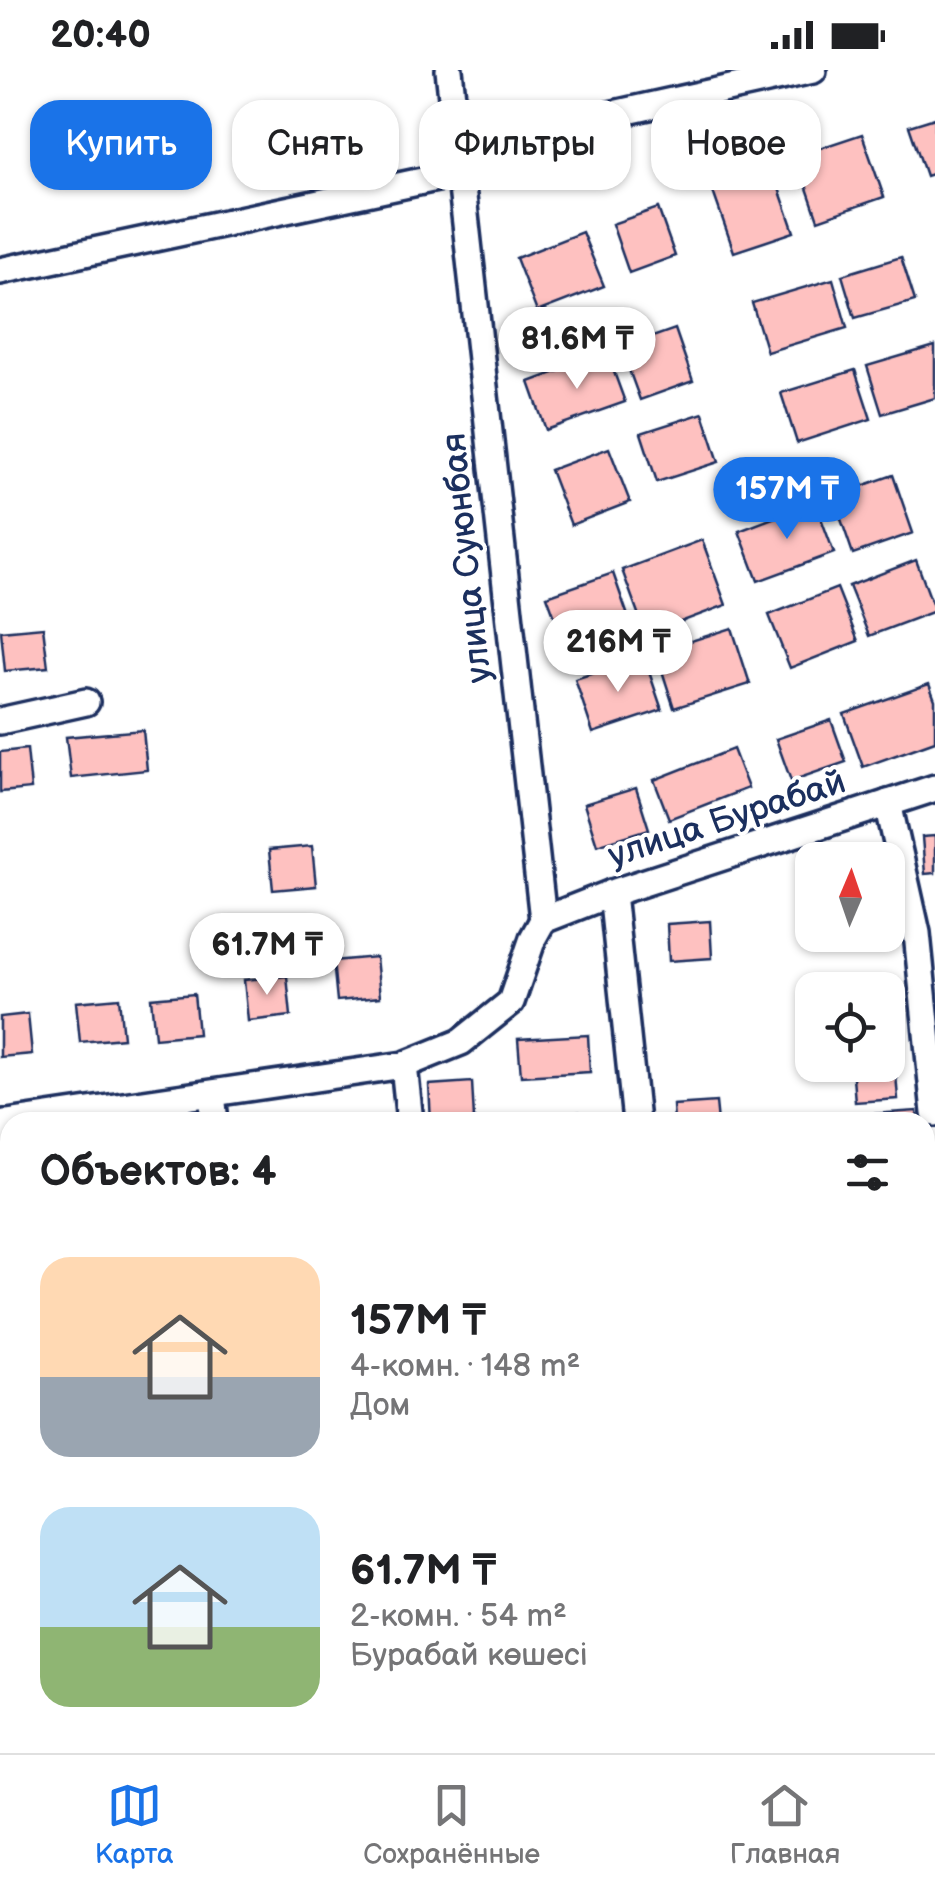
<!DOCTYPE html>
<html lang="ru">
<head>
<meta charset="utf-8">
<style>
  :root { --surface:#fff; --page:#f2f2f2; --text:#202124; --muted:#757577; --line:#e0e0e0; --accent:#1a73e8 }
  body { margin:0; font-family:"Balsamiq Sans",sans-serif; background:var(--page); color:var(--text); height:100vh; display:flex; flex-direction:column; font-size:38px; white-space:nowrap }
  * { box-sizing:border-box; margin:0 }
  p { font-size:32px; color:var(--muted) }
  .icon { flex:none; width:55px; height:55px; fill:none; stroke:currentColor; stroke-width:2; stroke-linecap:round; stroke-linejoin:round }
  .map { position:relative; flex:1; overflow:hidden }
  .sheet { position:absolute; left:0px; top:1042px; width:935px; height:642px; display:flex; flex-direction:column; background:var(--surface); border-radius:30px 30px 0 0; box-shadow:0 2px 8px #0004 }
  .sheet>* { flex:none }
  .guide { position:absolute; left:30px; top:30px; width:875px; height:90px; display:flex; gap:20px }
  .needle { width:65px; rotate:2deg }
  .fabs { position:absolute; left:795px; top:772px; display:grid; gap:20px }
  .fabs a { display:grid; place-items:center; width:110px; height:110px; border-radius:20px; background:var(--surface); box-shadow:0 2px 8px #0004; font-size:50px }
  .price { position:absolute; translate:-50% -85px; padding:0 22px; border-radius:35px; background:#fff; color:#222; font-size:32px; line-height:65px; filter:drop-shadow(0 2px 5px #0008) }
  .price::after { content:''; position:absolute; left:50%; top:60px; width:30px; height:22px; margin-left:-15px; background:inherit; clip-path:polygon(0 0,100% 0,50% 100%) }
  .price.on { background:var(--accent); color:#fff }
  ul { padding:0; list-style:none }
  li { display:flex; align-items:center; gap:30px; height:250px; padding:0 40px }
  li span { display:grid; place-items:center; flex:none; width:280px; height:200px; border-radius:30px; color:#555 }
  li>.icon { margin-inline-start:auto }
  span .icon { width:120px; height:120px; fill:#fffc; stroke-width:1 }
  li b { font-size:42px }
  h2 { display:flex; justify-content:space-between; align-items:center; height:120px; padding:0 40px; font-size:42px }
  .chip { padding:0 35px; border-radius:30px; background:var(--surface); box-shadow:0 2px 8px #0004; font-size:35px; line-height:90px }
  .chip.on { background:var(--accent); color:#fff }
  .status { display:flex; justify-content:space-between; align-items:center; height:70px; padding:0 50px; background:var(--surface); direction:ltr }
  .status svg { height:28px; fill:currentColor }
  .tabs { display:flex; justify-content:space-around; align-items:center; height:140px; border-top:2px solid var(--line); background:var(--surface); font-size:28px; color:var(--muted) }
  .tabs a { display:grid; justify-items:center; gap:5px }
  .tabs .on { color:var(--accent) }
  .map>svg:first-child { display:block }
  .building { fill:#fec1c0; stroke:#1b2f5e; stroke-width:2.5 }
  .lines { fill:none; stroke-linecap:round; stroke-linejoin:round }
  .minor-casing { stroke:#1b2f5e; stroke-width:32 }
  .minor { stroke:#fff; stroke-width:25 }
  .labels { text-anchor:middle; dominant-baseline:central; stroke-width:8; stroke-linejoin:round; paint-order:stroke }
  .street-label { font-size:35px; fill:#1b2f5e; stroke:#fff }
</style>
</head>
<body>
<div class="status"><b>20:40</b><svg viewBox="0 0 49 12"><path d="M0 12V9h3v3zM5 12V6h3v6zM10 12V3h3v9zM15 12V0h3v12zM26 1h20v11H26zM47 4h2v5h-2z"/></svg></div>
<div class="map">
<svg width="935" height="1683" viewBox="0 0 935 1683">
  <rect width="100%" height="100%" fill="#fff"/>
  <filter id="ink" filterUnits="userSpaceOnUse"><feTurbulence type="fractalNoise" baseFrequency=".01" numOctaves="2"/><feDisplacementMap in="SourceGraphic" scale="20" xChannelSelector="R" yChannelSelector="G"/><feConvolveMatrix kernelMatrix="1 2 1 2 8 2 1 2 1" color-interpolation-filters="sRGB"/></filter>
  <g filter="url(#ink)">
    <!-- building -->
    <g class="building">
      <path d="M935,48V103L926,106L909,56Z"/>
      <path d="M862,64L884,127L818,150L796,86Z"/>
      <path d="M770,92L794,162L734,182L710,113Z"/>
      <path d="M658,138L675,186L629,203L612,154Z"/>
      <path d="M582,162L604,216L537,242L516,188Z"/>
      <path d="M901,187L915,231L855,248L842,205Z"/>
      <path d="M833,209L847,258L767,282L752,233Z"/>
      <path d="M675,259L693,311L640,330L621,278Z"/>
      <path d="M935,276V328L882,344L867,296Z"/>
      <path d="M607,283L625,332L546,360L529,312Z"/>
      <path d="M855,300L871,349L797,373L781,323Z"/>
      <path d="M703,343L719,392L657,412L641,363Z"/>
      <path d="M609,378L630,432L571,455L550,400Z"/>
      <path d="M893,405L913,463L853,484L833,426Z"/>
      <path d="M815,432L834,483L758,511L739,461Z"/>
      <path d="M702,470L726,535L646,565L622,500Z"/>
      <path d="M916,490L935,541L869,566L849,516Z"/>
      <path d="M613,503L635,566L570,588L547,526Z"/>
      <path d="M837,518L858,571L790,598L769,545Z"/>
      <path d="M43,557L48,597L5,601L1,561Z"/>
      <path d="M732,558L750,614L674,638L656,582Z"/>
      <path d="M644,587L662,640L593,663L575,609Z"/>
      <path d="M929,614L935,630V671L863,697L844,644Z"/>
      <path d="M831,650L846,692L791,711L776,669Z"/>
      <path d="M143,660L147,700L71,708L66,667Z"/>
      <path d="M27,679L31,719L0,722V682Z"/>
      <path d="M733,679L748,718L669,749L654,710Z"/>
      <path d="M636,718L649,759L597,775L584,734Z"/>
      <path d="M935,766V803L925,804L922,767Z"/>
      <path d="M312,776L316,816L273,820L269,780Z"/>
      <path d="M710,851L712,888L669,891L667,854Z"/>
      <path d="M376,887L380,927L337,931L333,891Z"/>
      <path d="M287,906L291,946L248,951L244,910Z"/>
      <path d="M194,924L198,964L155,968L151,928Z"/>
      <path d="M119,928L123,968L80,972L76,932Z"/>
      <path d="M895,938L897,976H888V939Z"/>
      <path d="M28,944L32,984L0,987V947Z"/>
      <path d="M588,965L590,1002L521,1006L518,969Z"/>
      <path d="M888,992H895L898,1029L855,1032L852,995H888Z"/>
      <path d="M472,1012L474,1049L431,1052L429,1015Z"/>
      <path d="M716,1032L718,1052H674L673,1035Z"/>
      <path d="M917,1041L918,1052H874V1044Z"/>
      <path d="M579,1042L580,1052H537L536,1045Z"/>
      <path d="M6,1280L8,1318H0V1281Z"/>
      <path d="M10,1325V1363H0V1326Z"/>
      <path d="M935,1372V1413L925,1414V1373Z"/>
      <path d="M0,1522H10V1559L0,1560Z"/>
      <path d="M10,1566V1604L0,1605V1567Z"/>
      <path d="M935,1646V1683H914L913,1675H925V1647Z"/>
      <path d="M385,1675H432L434,1683H386Z"/>
      <path d="M539,1675H582L583,1680L540,1683Z"/>
    </g>
    <g class="lines">
      <!-- minor casing -->
      <g class="minor-casing">
        <g id="minor">
          <path d="M449,0L543,850"/>
          <path d="M0,201L460,103L550,58L813,0"/>
          <path d="M0,651L86,632"/>
          <path d="M888,733L917,863L935,1043"/>
          <path d="M612,823L636,1052"/>
          <path d="M543,850L612,823L935,718"/>
          <path d="M404,995L410,1052"/>
          <path d="M212,1024L215,1052"/>
          <path d="M5,1053L10,1118"/>
          <path d="M0,1054L404,995L461,972L511,932L533,868L543,850"/>
          <path d="M52,1675L53,1683"/>
          <path d="M269,1675V1683"/>
          <path d="M478,1675L479,1683"/>
          <path d="M700,1675L701,1683"/>
        </g>
      </g>
      <!-- minor -->
      <use href="#minor" class="minor"/>
    </g>
  </g>
  <g class="labels">
    <!-- street labels -->
    <g class="street-label">
      <text transform="translate(467 488) rotate(-96)">улица Суюнбая</text>
      <text transform="translate(727 749) rotate(-18)">улица Бурабай</text>
    </g>
  </g>
</svg>
<div class="fabs">
<a><svg class="needle" viewBox="-14 -14 28 28"><path d="M0-13l5 13h-10z" fill="#e53935"/><path d="M0 13l5-13h-10z" fill="#757577"/></svg></a>
<a><svg class="icon" aria-label="locate" viewBox="0 0 24 24"><circle cx="12" cy="12" r="6"/><path d="M12 2v4M12 18v4M2 12h4M18 12h4"/></svg></a>
</div>
<b class="price" style="left:577px;top:322px">81.6M ₸</b>
<b class="price on" style="left:787px;top:472px">157M ₸</b>
<b class="price" style="left:618px;top:625px">216M ₸</b>
<b class="price" style="left:267px;top:928px">61.7M ₸</b>
<div class="guide">
<a class="chip on">Купить</a>
<a class="chip">Снять</a>
<a class="chip">Фильтры</a>
<a class="chip">Новое</a>
</div>
<section class="sheet">
<h2>Объектов: 4<svg class="icon" aria-label="filters" viewBox="0 0 24 24"><path d="M4 7h16M4 17h16"/><circle cx="9" cy="7" r="2"/><circle cx="15" cy="17" r="2"/></svg></h2>
<ul>
<li><span style="background:linear-gradient(#ffd9b3 60%,#9aa5b1 0)"><svg class="icon" aria-label="home" viewBox="0 0 24 24"><path d="M3 11l9-7 9 7M6 9v11h12V9"/></svg></span><div><b>157M ₸</b><p>4-комн. · 148 m²</p><p>Дом</p></div></li>
<li><span style="background:linear-gradient(#bfe0f5 60%,#8fb573 0)"><svg class="icon" aria-label="home" viewBox="0 0 24 24"><path d="M3 11l9-7 9 7M6 9v11h12V9"/></svg></span><div><b>61.7M ₸</b><p>2-комн. · 54 m²</p><p>Бурабай көшесі</p></div></li>
</ul>
</section>
</div>
<nav class="tabs">
<a class="on"><svg class="icon" aria-label="map" viewBox="0 0 24 24"><path d="M3 6l6-2 6 2 6-2v14l-6 2-6-2-6 2zM9 4v14M15 6v14"/></svg>Карта</a>
<a><svg class="icon" aria-label="saved" viewBox="0 0 24 24"><path d="M7 4h10v16l-5-4-5 4z"/></svg>Сохранённые</a>
<a><svg class="icon" aria-label="home" viewBox="0 0 24 24"><path d="M3 11l9-7 9 7M6 9v11h12V9"/></svg>Главная</a>
</nav>
</body>
</html>
